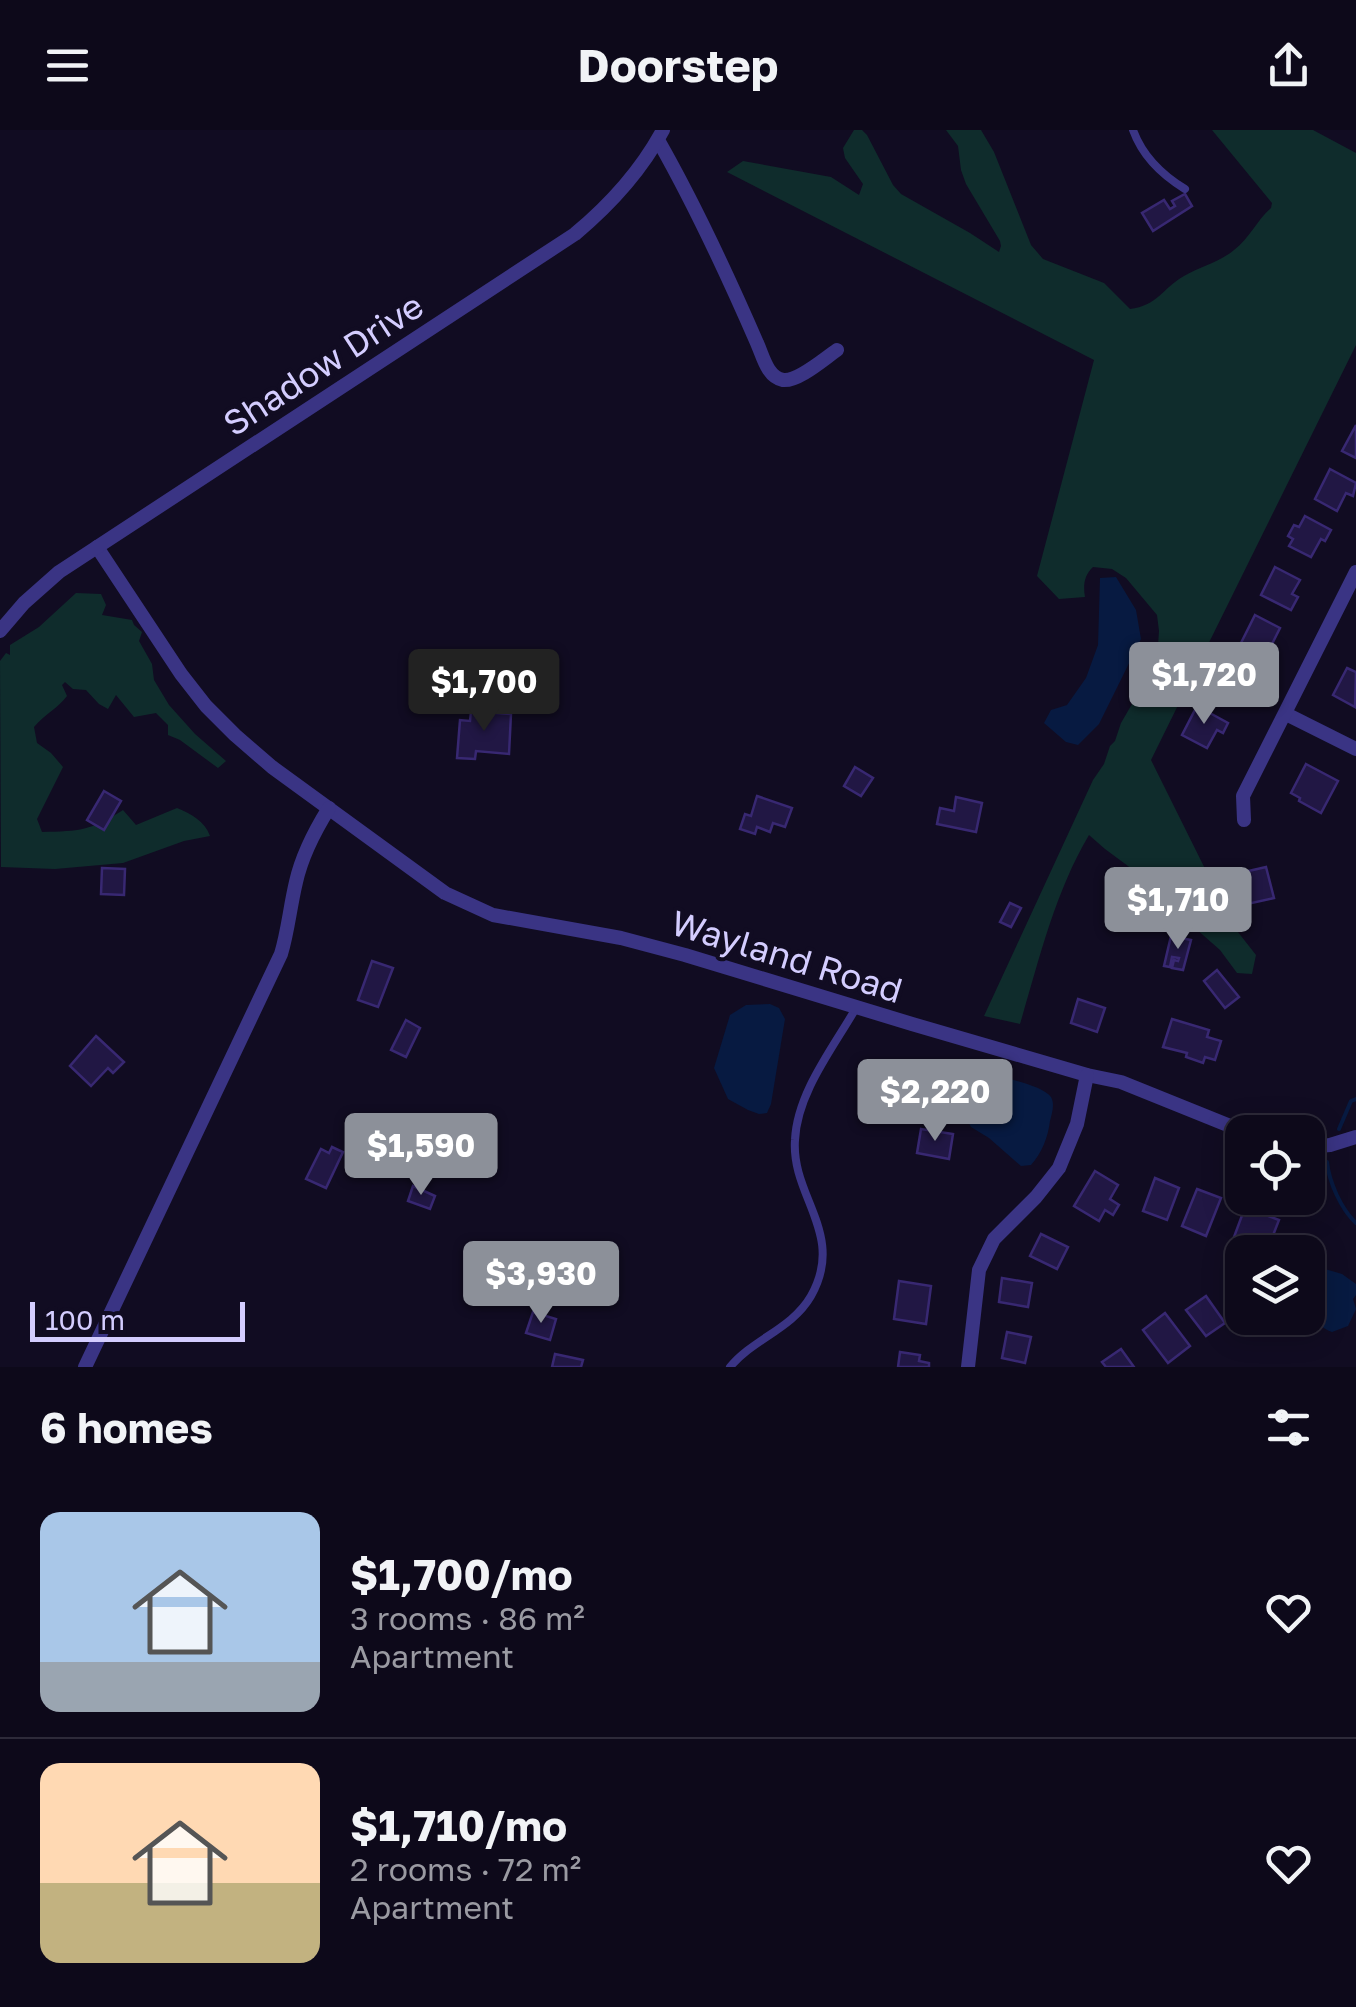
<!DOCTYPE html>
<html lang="en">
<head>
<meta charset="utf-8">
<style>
  :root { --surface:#0d091a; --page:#161223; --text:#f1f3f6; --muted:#9a9aa2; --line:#2d2a39; --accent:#8c9099 }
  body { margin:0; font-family:"Golos Text",sans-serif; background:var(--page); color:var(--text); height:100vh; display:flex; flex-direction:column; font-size:38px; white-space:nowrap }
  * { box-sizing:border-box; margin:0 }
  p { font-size:32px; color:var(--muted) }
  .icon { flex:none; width:55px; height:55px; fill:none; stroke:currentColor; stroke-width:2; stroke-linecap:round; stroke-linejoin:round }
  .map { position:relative; height:1237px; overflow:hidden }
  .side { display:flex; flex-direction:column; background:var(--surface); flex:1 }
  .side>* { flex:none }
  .fabs { position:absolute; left:1225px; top:985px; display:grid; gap:20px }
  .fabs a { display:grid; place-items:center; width:100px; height:100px; border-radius:20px; background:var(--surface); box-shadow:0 5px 25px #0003,0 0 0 2px var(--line); font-size:50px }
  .scale { position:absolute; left:30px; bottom:25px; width:215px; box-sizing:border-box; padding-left:10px; border:5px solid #d4cdff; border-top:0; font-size:28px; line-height:35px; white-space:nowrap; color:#d4cdff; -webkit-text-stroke:8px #110c22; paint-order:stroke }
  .price { position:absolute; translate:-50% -85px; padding:0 22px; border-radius:10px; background:var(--accent); color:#fff; font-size:32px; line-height:65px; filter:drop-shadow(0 2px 5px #0008) }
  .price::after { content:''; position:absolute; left:50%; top:60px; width:30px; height:22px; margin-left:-15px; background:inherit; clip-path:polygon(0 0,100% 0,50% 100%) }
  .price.selected { background:#222; color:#fff }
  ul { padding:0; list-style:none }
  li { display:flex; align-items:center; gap:30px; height:250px; padding:0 40px }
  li+li { border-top:2px solid var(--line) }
  li span { display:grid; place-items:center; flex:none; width:280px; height:200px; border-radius:20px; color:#555 }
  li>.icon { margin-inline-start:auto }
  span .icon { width:120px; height:120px; fill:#fffc; stroke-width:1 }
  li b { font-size:42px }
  h2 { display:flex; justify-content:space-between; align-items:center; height:120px; padding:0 40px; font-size:42px }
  header { display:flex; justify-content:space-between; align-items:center; height:130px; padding:0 40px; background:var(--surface); font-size:45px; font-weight:700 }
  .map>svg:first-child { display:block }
  .green { fill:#0f2c2c }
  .water { fill:#071a41 }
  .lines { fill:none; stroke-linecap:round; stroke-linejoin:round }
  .stream { stroke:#071a41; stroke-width:4 }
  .building { fill:#211744; stroke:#382872; stroke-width:2.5 }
  .service { stroke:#3a3484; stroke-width:8 }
  .minor { stroke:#3a3484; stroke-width:14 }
  .labels { text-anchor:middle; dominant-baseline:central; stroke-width:8; stroke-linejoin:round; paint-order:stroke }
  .street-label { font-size:35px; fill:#d4cdff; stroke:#110c22 }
</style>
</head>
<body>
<header><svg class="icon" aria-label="menu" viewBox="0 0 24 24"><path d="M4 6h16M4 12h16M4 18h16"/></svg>Doorstep<svg class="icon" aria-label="share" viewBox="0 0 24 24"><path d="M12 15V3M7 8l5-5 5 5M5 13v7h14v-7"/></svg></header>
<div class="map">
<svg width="1356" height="1237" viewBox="0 0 1356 1237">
  <rect width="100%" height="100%" fill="#110c22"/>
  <!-- green -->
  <g class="green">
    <path d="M854,0H862L867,5L893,55L901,64L970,103L999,122L1001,116L1000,111L966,54L961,40L958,16L946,0H981L994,22L1031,115L1043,129L1104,153L1130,179C1157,176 1163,158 1184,146C1199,137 1220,132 1234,120C1249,109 1257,90 1271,78L1272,73L1212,0H1313L1356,23V215L1151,630L1234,797L1256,825L1252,844L1237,843L1220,820L1162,769L1128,736L1105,719L1089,705C1055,762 1039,830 1020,894L984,886L1093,650L1104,634L1110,616L1115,611L1121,593L1157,531L1159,501L1157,485L1126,448L1112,439L1093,437C1084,445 1083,456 1085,467L1059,469L1037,446L1094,230L727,42L743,31L831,47L859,65L863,54L845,28L843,18Z"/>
    <path d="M76,463L101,464L106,475L102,485L132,490L134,495L142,502L139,511L152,534L154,550L169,575L195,604L226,631L218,638L180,610L168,605V595L156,583L134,587L116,565L108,579L99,574L86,560L73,559L65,552L62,555L67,566C58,578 44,585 34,597L37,613L51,623L63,637L37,689L42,702C80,701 90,701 123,680L136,695L177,678C191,684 205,691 210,706L184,711L123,733L55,739L1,737L0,531L6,523L10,525V515L39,497Z"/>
  </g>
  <!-- water -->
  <g class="water">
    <path d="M1116,447L1136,480L1141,509L1099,594L1078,615L1066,612L1044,593L1051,580L1067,575L1086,548L1098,515L1100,448Z"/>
    <path d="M770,874L779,878L785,889L771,974L767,983L759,984L748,980L728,969L714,938L730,885L746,875Z"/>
    <path d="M982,942C998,947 1042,954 1051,967C1055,974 1052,983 1050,991C1048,1007 1042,1023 1031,1035L1021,1036L989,1008L971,997L962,981L942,970L935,961L947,946Z"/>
    <path d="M1308,1134L1342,1144L1356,1154V1165L1353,1169L1356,1179L1348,1196L1332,1202C1303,1191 1307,1160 1308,1134Z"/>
  </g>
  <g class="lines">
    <!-- stream -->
    <g class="stream">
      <path d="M1339,999L1351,971L1356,969"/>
      <path d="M1327,1032C1329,1052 1341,1079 1356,1093"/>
    </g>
  </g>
  <!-- building -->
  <g class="building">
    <path d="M1185,64L1192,76L1153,101L1142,83L1164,70L1170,79L1175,76L1172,71Z"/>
    <path d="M1356,295V328L1342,321Z"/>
    <path d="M1330,339L1356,353L1353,366L1346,363L1337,381L1315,369Z"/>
    <path d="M1305,386L1331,400L1325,411L1321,409L1311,427L1289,416L1293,409L1288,406L1294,395L1299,397Z"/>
    <path d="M1275,437L1300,450L1292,464L1298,467L1291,480L1261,465Z"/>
    <path d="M1255,485L1280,498L1266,526L1241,513Z"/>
    <path d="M1230,525L1257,540L1250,552L1244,549L1236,565L1215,554Z"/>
    <path d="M1347,538L1356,542L1355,577L1333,565Z"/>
    <path d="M1197,576L1228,593L1223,603L1217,600L1207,618L1182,605Z"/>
    <path d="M471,581L511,584L509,624L476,621L475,629L457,628L460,590L470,591Z"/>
    <path d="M1306,634L1338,651L1321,683L1299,671L1300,668L1291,663Z"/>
    <path d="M855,637L873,648L861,666L844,656Z"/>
    <path d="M104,661L121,671L104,700L87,690Z"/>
    <path d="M757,666L792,678L785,697L773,693L770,702L757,697L755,704L740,699L745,684L751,686Z"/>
    <path d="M956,667L982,673L976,702L937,694L940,678L954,681Z"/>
    <path d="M1266,737L1274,768L1238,776L1231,745Z"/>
    <path d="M102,738L125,739L124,765L101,764Z"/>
    <path d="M1010,773L1021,778L1011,797L1000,792Z"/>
    <path d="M1171,806L1191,810L1183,840L1172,838L1174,830L1178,831L1179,828L1172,827L1170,837L1164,836Z"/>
    <path d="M372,831L393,838L378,877L358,870Z"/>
    <path d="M1217,840L1239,867L1225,878L1204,851Z"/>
    <path d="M1078,869L1105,878L1097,902L1071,893Z"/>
    <path d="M1172,889L1209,900L1207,907L1221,911L1215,930L1205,927L1203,933L1186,927L1187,923L1163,917Z"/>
    <path d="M406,890L420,898L406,927L391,920Z"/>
    <path d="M96,906L124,932L113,943L108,938L91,956L70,936Z"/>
    <path d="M921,999L953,1004L949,1029L917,1023Z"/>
    <path d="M332,1017L343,1022L326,1058L306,1049L321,1019L329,1023Z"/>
    <path d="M1095,1041L1118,1055L1110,1069L1119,1075L1113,1085L1105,1080L1099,1091L1074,1076Z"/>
    <path d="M1155,1048L1179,1058L1167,1090L1143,1081Z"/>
    <path d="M413,1056L435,1066L430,1079L408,1071Z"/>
    <path d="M1197,1059L1221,1068L1206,1106L1182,1096Z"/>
    <path d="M1247,1072L1261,1078L1260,1083L1279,1090L1270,1113L1263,1110L1260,1117L1234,1107Z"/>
    <path d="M1041,1104L1068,1117L1057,1139L1030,1126Z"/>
    <path d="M1002,1148L1032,1153L1028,1177L999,1172Z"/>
    <path d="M899,1151L931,1156L926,1194L894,1189Z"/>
    <path d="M1206,1166L1225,1193L1206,1206L1186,1180Z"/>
    <path d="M533,1182L556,1189L550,1210L526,1203Z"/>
    <path d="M1165,1183L1190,1216L1168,1233L1143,1200Z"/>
    <path d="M1007,1202L1031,1207L1025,1233L1002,1228Z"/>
    <path d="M1121,1219L1134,1237H1106L1102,1232Z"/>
    <path d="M900,1222L920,1225L919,1231L929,1233V1237H898Z"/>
    <path d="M555,1224L583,1230L581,1237H552Z"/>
  </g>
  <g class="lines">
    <!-- service -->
    <g class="service">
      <path d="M1133,0C1142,25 1162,45 1185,59"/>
      <path d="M730,1237C753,1209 792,1199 811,1166C846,1104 791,1067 795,1010C797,963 833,918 856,878"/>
    </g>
    <!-- minor -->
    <g class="minor">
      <path d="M658,10C695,75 727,144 757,213C763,226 767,247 783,250C798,252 825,228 837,220"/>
      <path d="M97,417L181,544L206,576L235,605L272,637L445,763L493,785L621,808L685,825L912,894L1087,945L1121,952L1245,1002"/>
      <path d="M0,501L24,473L59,442L575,104C611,74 641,41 663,0"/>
      <path d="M1286,584L1356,619"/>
      <path d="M1244,690L1243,666L1356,442"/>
      <path d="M1308,1017L1330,1015L1356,1007"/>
      <path d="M85,1237L281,824C288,801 290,777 296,752C302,725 314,702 329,678"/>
      <path d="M968,1237L979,1140L994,1109L1036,1067L1059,1038L1077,994L1087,945"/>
    </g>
  </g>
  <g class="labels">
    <!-- street labels -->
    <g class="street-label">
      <text transform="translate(323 234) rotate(-33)">Shadow Drive</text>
      <text transform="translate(787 826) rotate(17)">Wayland Road</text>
    </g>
  </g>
</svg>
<div class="fabs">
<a><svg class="icon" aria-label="locate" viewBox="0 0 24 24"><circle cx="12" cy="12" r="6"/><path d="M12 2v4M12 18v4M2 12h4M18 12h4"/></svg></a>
<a><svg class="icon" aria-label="layers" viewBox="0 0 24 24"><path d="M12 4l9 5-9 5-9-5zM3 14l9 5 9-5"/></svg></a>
</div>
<div class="scale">100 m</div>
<b class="price" style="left:1204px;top:597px">$1,720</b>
<b class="price selected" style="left:484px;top:604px">$1,700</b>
<b class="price" style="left:1178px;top:822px">$1,710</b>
<b class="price" style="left:935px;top:1014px">$2,220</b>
<b class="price" style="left:421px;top:1068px">$1,590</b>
<b class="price" style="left:541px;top:1196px">$3,930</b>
</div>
<section class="side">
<h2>6 homes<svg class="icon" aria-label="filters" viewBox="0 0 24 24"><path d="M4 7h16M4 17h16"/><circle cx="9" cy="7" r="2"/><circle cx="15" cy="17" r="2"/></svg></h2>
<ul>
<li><span style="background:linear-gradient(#a9c7e8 75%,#9aa5b1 0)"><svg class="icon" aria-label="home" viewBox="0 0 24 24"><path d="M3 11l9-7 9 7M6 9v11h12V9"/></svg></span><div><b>$1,700/mo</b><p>3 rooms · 86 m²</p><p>Apartment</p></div><svg class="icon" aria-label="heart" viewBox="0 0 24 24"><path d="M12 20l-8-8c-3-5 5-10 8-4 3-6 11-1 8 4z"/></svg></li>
<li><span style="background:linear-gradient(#ffd9b3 60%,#c2b280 0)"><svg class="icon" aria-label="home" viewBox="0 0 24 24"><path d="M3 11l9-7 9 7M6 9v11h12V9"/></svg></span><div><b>$1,710/mo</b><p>2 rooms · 72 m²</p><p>Apartment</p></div><svg class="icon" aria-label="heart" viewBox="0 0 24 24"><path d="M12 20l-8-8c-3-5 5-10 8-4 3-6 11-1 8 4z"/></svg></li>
</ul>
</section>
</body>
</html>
